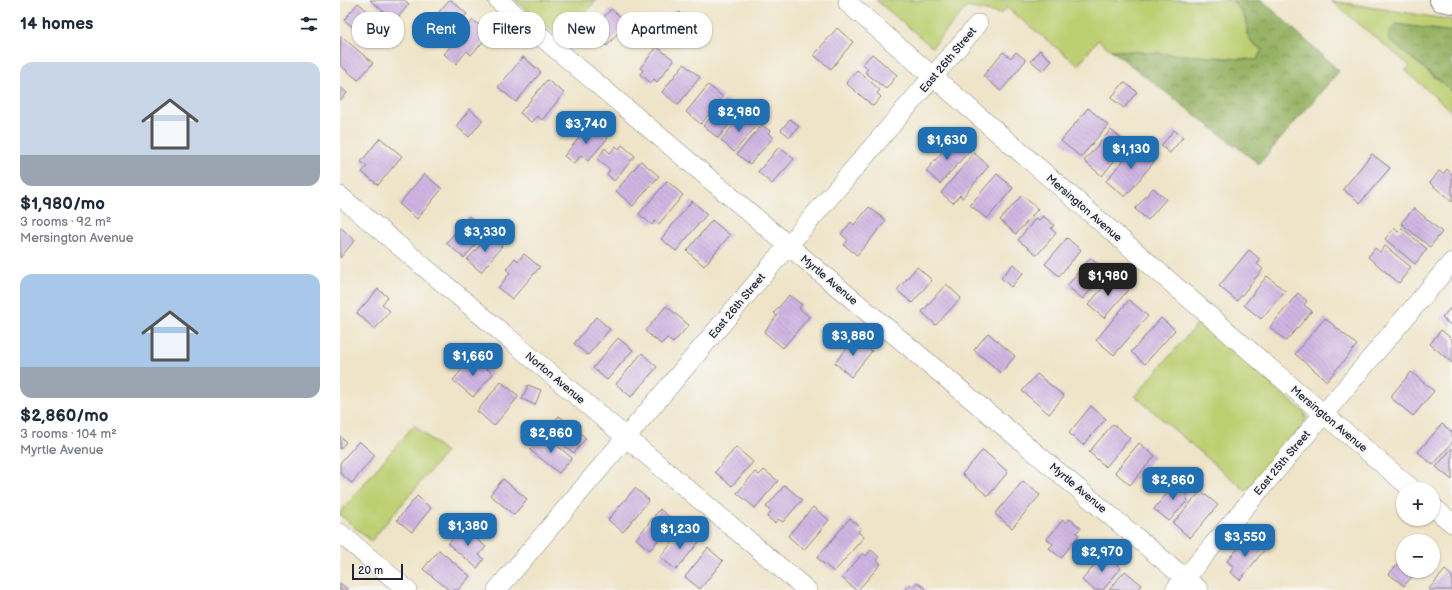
<!DOCTYPE html>
<html lang="en">
<head>
<meta charset="utf-8">
<style>
  :root { --surface:#fff; --page:#f6f6f7; --text:#1f2937; --muted:#747a83; --accent:#1f6fb2 }
  body { margin:0; font-family:"Balsamiq Sans",sans-serif; background:var(--page); color:var(--text); height:100vh; display:flex; flex-direction:column; font-size:15px; white-space:nowrap }
  * { box-sizing:border-box; margin:0 }
  p { font-size:13px; color:var(--muted) }
  .icon { flex:none; width:22px; height:22px; fill:none; stroke:currentColor; stroke-width:2; stroke-linecap:round; stroke-linejoin:round }
  .map { position:relative; flex:1; overflow:hidden }
  .panel { display:flex; flex-direction:column; background:var(--surface); width:340px }
  .panel>* { flex:none }
  .banner { position:absolute; left:12px; top:12px; width:380px; height:36px; display:flex; gap:8px }
  .fabs { position:absolute; left:1056px; top:482px; display:grid; gap:8px }
  .fabs a { display:grid; place-items:center; width:44px; height:44px; border-radius:50%; background:var(--surface); box-shadow:0 1px 3px #0004; font-size:20px }
  .scale { position:absolute; left:12px; bottom:10px; width:51px; box-sizing:border-box; padding-left:4px; border:2px solid #22223b; border-top:0; font-size:11px; line-height:14px; white-space:nowrap; color:#22223b; -webkit-text-stroke:3px #f6f6f2; paint-order:stroke }
  .price { position:absolute; translate:-50% -34px; padding:0 9px; border-radius:8px; background:var(--accent); color:#fff; font-size:13px; line-height:26px; filter:drop-shadow(0 1px 2px #0008) }
  .price::after { content:''; position:absolute; left:50%; top:24px; width:12px; height:9px; margin-left:-6px; background:inherit; clip-path:polygon(0 0,100% 0,50% 100%) }
  .price.active { background:#222; color:#fff }
  ul { padding:0; list-style:none }
  li { display:grid; align-content:center; gap:8px; height:212px; padding:0 20px }
  li span { display:grid; place-items:center; height:124px; border-radius:12px; color:#555 }
  li>.icon { margin-inline-start:auto }
  span .icon { width:72px; height:72px; fill:#fffc; stroke-width:1 }
  li b { font-size:17px }
  h2 { display:flex; justify-content:space-between; align-items:center; height:48px; padding:0 20px; font-size:17px }
  .tag { padding:0 14px; border-radius:16px; background:var(--surface); box-shadow:0 1px 3px #0004; font-size:14px; line-height:36px }
  .tag.active { background:var(--accent); color:#fff }
  main { display:flex; flex:1; min-height:0 }
  .map>svg:first-child { display:block }
  .green { fill:#becf72; stroke:#707856 }
  .forest { fill:url(#forest-crowns); stroke:#5c6a50 }
  .building { fill:url(#building-back-hatch) }
  .lines { fill:none; stroke-linecap:round; stroke-linejoin:round }
  .minor-casing { stroke:#888382; stroke-width:20 }
  .highway-casing { stroke:#888382; stroke-width:24 }
  .minor { stroke:#fff; stroke-width:19 }
  .highway { stroke:#fff; stroke-width:22 }
  .labels { text-anchor:middle; dominant-baseline:central; stroke-width:4; stroke-linejoin:round; paint-order:stroke }
  .street-label { font-size:11px; fill:#22223b; stroke:#f6f6f2 }
</style>
</head>
<body>
<main>
<section class="panel">
<h2>14 homes<svg class="icon" aria-label="filters" viewBox="0 0 24 24"><path d="M4 7h16M4 17h16"/><circle cx="9" cy="7" r="2"/><circle cx="15" cy="17" r="2"/></svg></h2>
<ul>
<li><span style="background:linear-gradient(#c9d6e8 75%,#9aa5b1 0)"><svg class="icon" aria-label="home" viewBox="0 0 24 24"><path d="M3 11l9-7 9 7M6 9v11h12V9"/></svg></span><div><b>$1,980/mo</b><p>3 rooms · 92 m²</p><p>Mersington Avenue</p></div></li>
<li><span style="background:linear-gradient(#a9c7e8 75%,#9aa5b1 0)"><svg class="icon" aria-label="home" viewBox="0 0 24 24"><path d="M3 11l9-7 9 7M6 9v11h12V9"/></svg></span><div><b>$2,860/mo</b><p>3 rooms · 104 m²</p><p>Myrtle Avenue</p></div></li>
</ul>
</section>
<div class="map">
<svg width="1112" height="590" viewBox="0 0 1112 590">
  <defs>
    <pattern id="forest-crowns" width="20" height="18" patternUnits="userSpaceOnUse"><rect width="20" height="18" fill="#96b264"/><path d="M2 6a3 3 0 1 1 6 0M12 15a3 3 0 1 1 6 0" fill="none" stroke="#7a9054"/></pattern>
    <pattern id="building-back-hatch" width="6" height="6" patternUnits="userSpaceOnUse"><rect width="6" height="6" fill="#d0b5e2"/><path d="M-1 5l2 2M0 0l6 6M5-1l2 2" fill="none" stroke="#b29bc3"/></pattern>
  </defs>
  <rect width="100%" height="100%" fill="#f6f6f2"/>
  <filter id="ink" filterUnits="userSpaceOnUse"><feTurbulence type="fractalNoise" baseFrequency=".025" numOctaves="2"/><feDisplacementMap in="SourceGraphic" scale="8" xChannelSelector="R" yChannelSelector="G"/><feConvolveMatrix kernelMatrix="1 2 1 2 8 2 1 2 1" color-interpolation-filters="sRGB"/></filter>
  <filter id="wash" filterUnits="userSpaceOnUse"><feTurbulence type="fractalNoise" baseFrequency=".012" numOctaves="4" result="noise"/><feDisplacementMap in="SourceGraphic" scale="16" xChannelSelector="R" yChannelSelector="G"/><feGaussianBlur stdDeviation="0.9" result="paint"/><feColorMatrix in="noise" values="0 0 0 0 0 0 0 0 0 0 0 0 0 0 0 0 0 1.4 0 .05"/><feComposite in="paint" operator="in"/></filter>
  <g filter="url(#wash)">
    <rect width="100%" height="100%" fill="#efe4c8"/>
    <!-- green -->
    <g class="green">
      <path d="M175,0H256L222,39Z"/>
      <path d="M536,0H892L901,11L907,23V34L913,44L922,50L917,60L771,50L758,40L738,65L667,8L661,14L627,7L592,47Z"/>
      <path d="M991,1L1112,20V32L1056,24L1049,40L1112,91V112L1065,70L1070,66Z"/>
      <path d="M859,322L965,413L966,419L963,425L906,491L795,396Z"/>
      <path d="M74,425L106,452L31,541L0,515V512Z"/>
    </g>
    <!-- forest -->
    <g class="forest">
      <path d="M892,0H922L999,71L919,164L771,50L917,60L922,50L913,44L907,34V23L901,11Z"/>
      <path d="M1056,24L1112,32V91L1049,40V32Z"/>
    </g>
    <g id="blocks">
      <!-- building -->
      <g class="building">
        <path d="M30,0H64L69,4L55,21Z"/>
        <path d="M109,0H111L127,14L101,44L96,40L92,45L80,35L86,28L81,24L87,16L92,20Z"/>
        <path d="M18,3L43,24L30,41L4,20Z"/>
        <path d="M271,9L287,22L267,46L251,32Z"/>
        <path d="M340,12L351,31L335,41L326,26L332,23L329,18Z"/>
        <path d="M133,20L150,34L131,55L127,51L116,64L104,54Z"/>
        <path d="M497,28L513,42L491,69L474,55Z"/>
        <path d="M1,36L33,63L18,80L0,65Z"/>
        <path d="M317,47L334,60L317,82L314,79L311,83L300,74L303,70L300,68Z"/>
        <path d="M700,50L712,61L703,71L691,61Z"/>
        <path d="M663,52L671,58L676,52L686,60L661,91L643,76Z"/>
        <path d="M532,54L557,75L546,89L525,72L528,69L523,64Z"/>
        <path d="M183,57L201,72L176,102L158,87Z"/>
        <path d="M344,64L360,77L338,105L322,92Z"/>
        <path d="M517,70L540,90L537,93L541,97L533,106L506,83Z"/>
        <path d="M207,80L224,93L202,120L197,116L191,122L180,113Z"/>
        <path d="M784,82L797,92L784,108L771,98Z"/>
        <path d="M368,85L383,97L361,124L346,112Z"/>
        <path d="M0,87L7,93L0,101Z"/>
        <path d="M386,99L400,111L378,138L363,126Z"/>
        <path d="M748,108L768,125L741,157L721,141Z"/>
        <path d="M130,109L143,120L129,137L116,126Z"/>
        <path d="M403,114L417,125L394,152L381,140Z"/>
        <path d="M450,119L459,126L450,137L441,130Z"/>
        <path d="M250,124L268,138L248,161L241,155L234,164L224,156Z"/>
        <path d="M422,125L430,131L428,133L433,138L410,164L397,154Z"/>
        <path d="M771,130L788,144L762,176L744,161Z"/>
        <path d="M834,130L843,137L830,153L821,146Z"/>
        <path d="M40,138L62,156L38,185L22,172L27,166L21,162Z"/>
        <path d="M614,138L629,151L600,184L586,171Z"/>
        <path d="M798,143L811,154L808,157L814,162L785,197L766,181Z"/>
        <path d="M282,145L295,156L274,181L267,174L270,170L257,159L265,148L270,153L276,146L279,149Z"/>
        <path d="M439,147L454,159L432,184L418,172Z"/>
        <path d="M634,153L649,166L622,198L620,195L613,203L601,193Z"/>
        <path d="M1032,154L1050,168L1020,203L1003,189Z"/>
        <path d="M301,161L319,176L293,206L276,191Z"/>
        <path d="M1107,169L1112,174V202L1090,183L1099,171L1103,174Z"/>
        <path d="M84,174L102,189L77,219L59,204Z"/>
        <path d="M657,174L673,188L647,219L630,205Z"/>
        <path d="M327,181L343,195L319,224L315,221L312,225L299,214Z"/>
        <path d="M813,188L826,199L808,220L795,209Z"/>
        <path d="M682,195L698,209L676,234L660,220Z"/>
        <path d="M352,201L367,214L336,251L321,239Z"/>
        <path d="M529,207L546,221L517,255L504,245L508,240L501,234L511,222L514,225Z"/>
        <path d="M1074,208L1102,232L1090,247L1061,223Z"/>
        <path d="M129,216L147,231L124,258L106,243Z"/>
        <path d="M703,216L714,225L711,229L716,233L697,255L678,240L696,218L699,220Z"/>
        <path d="M372,220L390,235L364,266L347,251Z"/>
        <path d="M0,227L15,240L0,258Z"/>
        <path d="M1054,228L1058,232L1062,228L1087,249L1075,264L1045,239Z"/>
        <path d="M149,235L162,246L141,272L127,260Z"/>
        <path d="M727,238L741,250L719,276L705,264Z"/>
        <path d="M1045,246L1071,267L1059,283L1028,257L1035,248L1040,252Z"/>
        <path d="M909,250L921,260L917,264L923,269L897,301L879,286Z"/>
        <path d="M184,254L200,267L172,299L158,288L170,273L166,269L175,258L178,261Z"/>
        <path d="M750,258L766,272L743,299L727,286Z"/>
        <path d="M673,264L683,273L671,287L661,278Z"/>
        <path d="M577,267L592,280L572,303L557,290Z"/>
        <path d="M773,276L789,289L764,318L748,305Z"/>
        <path d="M927,276L945,291L921,319L904,305Z"/>
        <path d="M606,284L621,298L596,325L582,312Z"/>
        <path d="M38,289L48,297L42,304L50,311L35,329L17,313Z"/>
        <path d="M958,293L967,301L964,305L972,311L946,341L930,327Z"/>
        <path d="M449,295L462,305L459,308L469,317L443,348L424,332L437,316L434,313Z"/>
        <path d="M789,300L808,316L774,355L756,340Z"/>
        <path d="M326,306L349,325L333,343L327,338L321,344L305,331Z"/>
        <path d="M1112,306V326L1102,318Z"/>
        <path d="M256,317L270,329L248,355L234,344Z"/>
        <path d="M821,318L835,330L805,364L791,352Z"/>
        <path d="M985,318L1017,345L987,381L955,354Z"/>
        <path d="M1101,330L1112,339V363L1090,344Z"/>
        <path d="M648,333L675,356L661,373L634,350Z"/>
        <path d="M278,338L293,350L267,380L253,368Z"/>
        <path d="M515,338L532,351L511,377L495,363Z"/>
        <path d="M302,353L317,367L291,397L276,384Z"/>
        <path d="M133,357L153,374L133,397L113,380Z"/>
        <path d="M1071,372L1094,391L1073,416L1050,397Z"/>
        <path d="M697,374L724,396L709,414L682,391Z"/>
        <path d="M161,382L179,396L154,426L137,411Z"/>
        <path d="M188,385L201,390L195,405L182,399Z"/>
        <path d="M751,406L766,419L743,445L729,433Z"/>
        <path d="M219,416L246,438L234,453L207,431Z"/>
        <path d="M773,424L790,438L766,467L749,452Z"/>
        <path d="M1102,424L1112,432V443L1093,465L1078,452Z"/>
        <path d="M203,434L232,458L219,473L190,450Z"/>
        <path d="M0,436L6,442L0,449Z"/>
        <path d="M19,441L35,455L12,483L0,473V463Z"/>
        <path d="M799,443L815,456L790,485L775,472Z"/>
        <path d="M396,447L413,462L392,486L375,472Z"/>
        <path d="M1112,448V480L1096,467Z"/>
        <path d="M643,450L668,472L648,496L622,474Z"/>
        <path d="M424,470L438,481L415,508L397,493L415,472L419,475Z"/>
        <path d="M163,479L187,499L174,515L150,495Z"/>
        <path d="M839,479L851,490L845,497L848,500L829,521L814,509Z"/>
        <path d="M683,481L700,495L672,528L655,514Z"/>
        <path d="M445,485L462,500L443,522L438,519L435,523L427,517L431,512L426,507Z"/>
        <path d="M295,488L309,500L283,532L268,520Z"/>
        <path d="M861,491L878,505L850,538L833,523Z"/>
        <path d="M77,496L91,508L72,532L57,520Z"/>
        <path d="M473,507L489,520L464,550L448,536Z"/>
        <path d="M320,509L334,521L310,550L296,539Z"/>
        <path d="M510,518L521,528L518,532L524,537L494,572L477,558Z"/>
        <path d="M730,519L741,528L736,533L739,535L721,558L709,548L713,544L707,539L723,520L726,523Z"/>
        <path d="M122,527L146,547L139,555L144,559L137,568L108,544Z"/>
        <path d="M344,529L359,542L336,570L320,557Z"/>
        <path d="M905,540L911,545L915,541L925,549L900,580L890,572L894,567L887,561Z"/>
        <path d="M368,548L383,561L360,589L345,577Z"/>
        <path d="M99,550L130,576L118,590H109L83,569Z"/>
        <path d="M531,550L539,557L537,561L541,564L518,590H516L502,578L523,553L526,556Z"/>
        <path d="M770,553L780,562L777,565L781,568L763,590H754L742,580L764,554L767,557Z"/>
        <path d="M1063,558V571H1077L1064,586L1049,574Z"/>
        <path d="M1105,570L1112,576V590H1088Z"/>
        <path d="M785,571L802,585L798,590H769Z"/>
        <path d="M577,582L587,590H565L570,584L573,587Z"/>
        <path d="M0,583L8,590H0Z"/>
      </g>
    </g>
  </g>
  <g filter="url(#ink)">
    <use href="#blocks" fill-opacity="0" stroke="#888382" stroke-width="1"/>
    <g class="lines">
      <!-- minor casing -->
      <g class="minor-casing">
        <g id="minor">
          <path d="M158,0L462,257L859,590"/>
          <path d="M508,3L932,370L1072,489"/>
          <path d="M0,196L467,590"/>
          <path d="M1093,507L1112,523"/>
          <path d="M0,533L67,590"/>
          <path d="M157,590L440,255L638,24"/>
          <path d="M835,590L1112,262"/>
        </g>
      </g>
      <!-- highway casing -->
      <g class="highway-casing">
        <path id="highway" d="M1101,0L1112,2"/>
      </g>
      <!-- minor -->
      <use href="#minor" class="minor"/>
      <!-- highway -->
      <use href="#highway" class="highway"/>
    </g>
  </g>
  <g class="labels">
    <!-- street labels -->
    <g class="street-label">
      <text transform="translate(608 60) rotate(-50)">East 26th Street</text>
      <text transform="translate(744 208) rotate(41)">Mersington Avenue</text>
      <text transform="translate(489 280) rotate(40)">Myrtle Avenue</text>
      <text transform="translate(397 306) rotate(-50)">East 26th Street</text>
      <text transform="translate(215 378) rotate(40)">Norton Avenue</text>
      <text transform="translate(989 419) rotate(40)">Mersington Avenue</text>
      <text transform="translate(942 463) rotate(-50)">East 25th Street</text>
      <text transform="translate(738 488) rotate(40)">Myrtle Avenue</text>
    </g>
  </g>
</svg>
<div class="fabs">
<a>+</a>
<a>−</a>
</div>
<div class="scale">20 m</div>
<b class="price" style="left:399px;top:133px">$2,980</b>
<b class="price" style="left:246px;top:145px">$3,740</b>
<b class="price" style="left:607px;top:161px">$1,630</b>
<b class="price" style="left:791px;top:170px">$1,130</b>
<b class="price" style="left:145px;top:253px">$3,330</b>
<b class="price active" style="left:768px;top:297px">$1,980</b>
<b class="price" style="left:513px;top:357px">$3,880</b>
<b class="price" style="left:133px;top:377px">$1,660</b>
<b class="price" style="left:211px;top:454px">$2,860</b>
<b class="price" style="left:833px;top:501px">$2,860</b>
<b class="price" style="left:128px;top:547px">$1,380</b>
<b class="price" style="left:340px;top:550px">$1,230</b>
<b class="price" style="left:905px;top:558px">$3,550</b>
<b class="price" style="left:762px;top:573px">$2,970</b>
<div class="banner">
<a class="tag">Buy</a>
<a class="tag active">Rent</a>
<a class="tag">Filters</a>
<a class="tag">New</a>
<a class="tag">Apartment</a>
</div>
</div>
</main>
</body>
</html>
